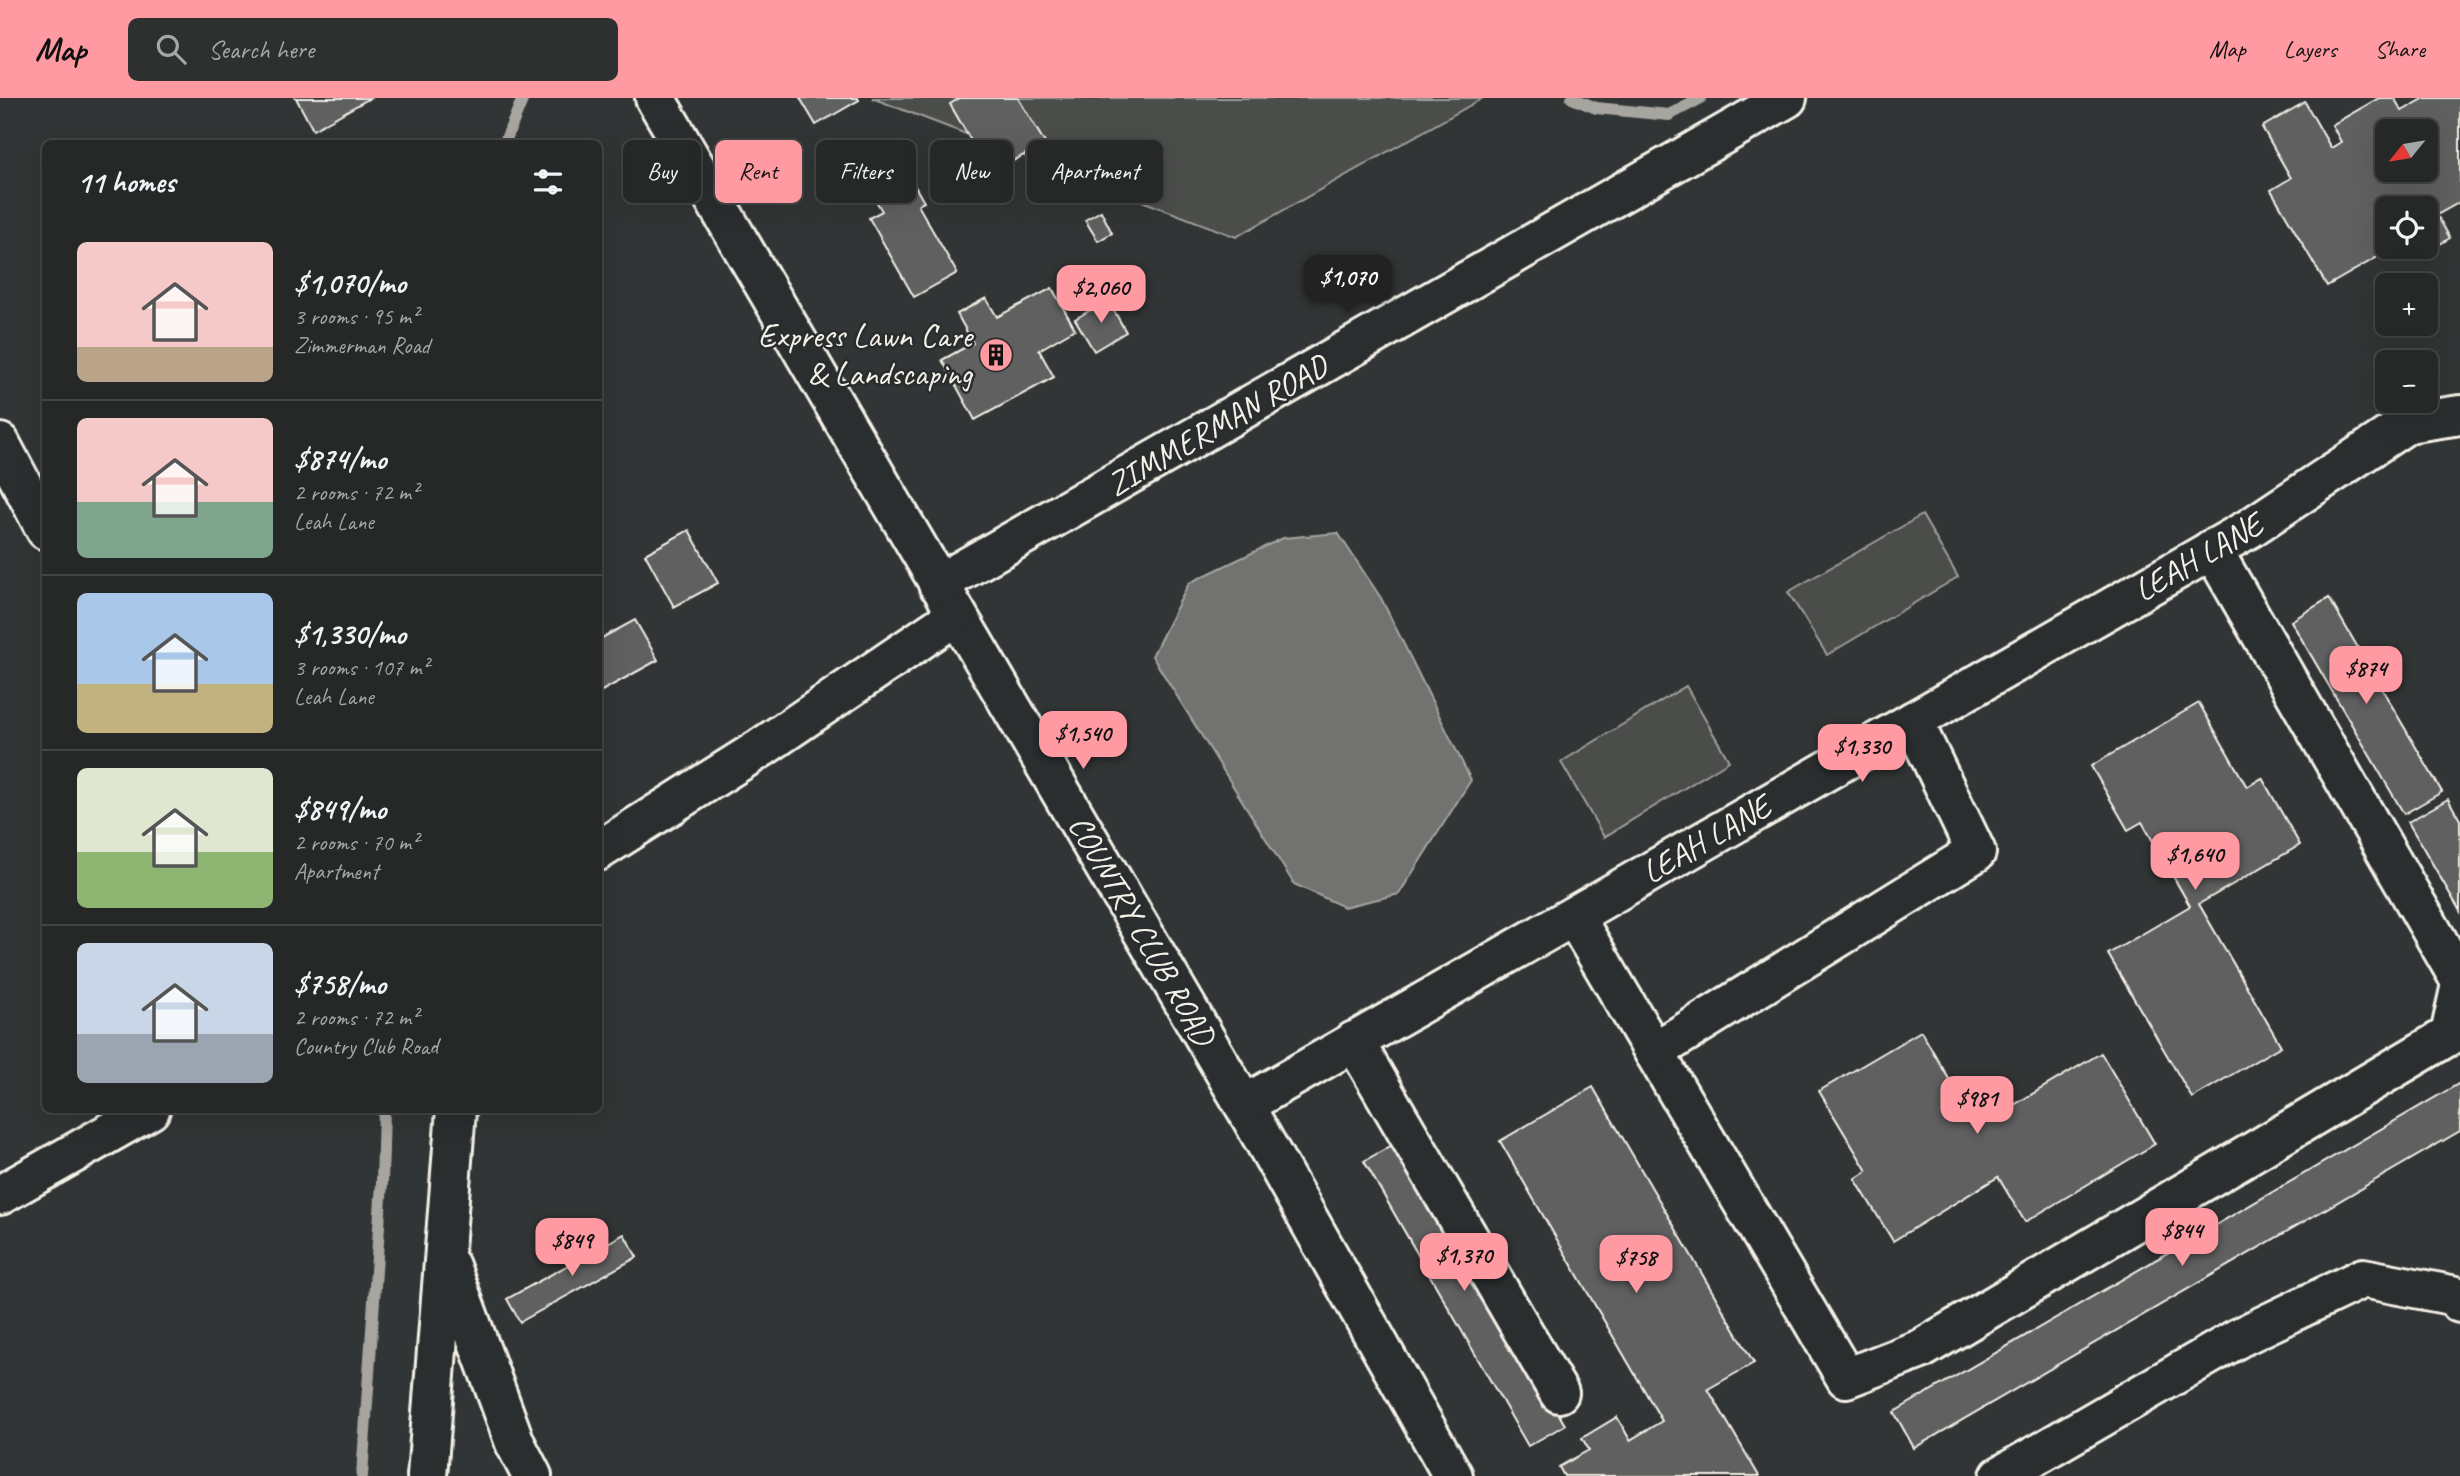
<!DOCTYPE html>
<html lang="en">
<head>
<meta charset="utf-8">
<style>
  :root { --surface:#262828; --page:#2e3030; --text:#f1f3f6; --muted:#a4a6a8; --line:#424445; --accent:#ff9aa2 }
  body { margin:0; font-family:Caveat,sans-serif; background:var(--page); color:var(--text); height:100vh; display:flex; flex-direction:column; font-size:26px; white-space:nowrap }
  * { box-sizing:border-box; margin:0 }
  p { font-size:23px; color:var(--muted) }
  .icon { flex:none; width:38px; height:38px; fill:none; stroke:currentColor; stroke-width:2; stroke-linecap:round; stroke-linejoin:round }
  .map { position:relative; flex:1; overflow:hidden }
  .side { position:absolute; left:42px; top:42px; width:560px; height:973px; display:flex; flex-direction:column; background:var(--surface); border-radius:10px; box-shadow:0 7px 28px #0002,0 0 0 2px var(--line) }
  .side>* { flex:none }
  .top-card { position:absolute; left:623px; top:42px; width:665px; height:63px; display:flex; gap:14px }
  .needle { width:46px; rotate:240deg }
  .controls { position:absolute; left:2375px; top:21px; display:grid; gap:14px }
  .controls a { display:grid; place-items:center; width:63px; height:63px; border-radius:10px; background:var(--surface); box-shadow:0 7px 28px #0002,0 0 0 2px var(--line); font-size:35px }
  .price { position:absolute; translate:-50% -60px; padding:0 16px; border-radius:14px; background:var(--accent); color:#111; font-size:23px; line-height:46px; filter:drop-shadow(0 2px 4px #0008) }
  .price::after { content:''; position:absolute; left:50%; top:42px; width:21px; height:16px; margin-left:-10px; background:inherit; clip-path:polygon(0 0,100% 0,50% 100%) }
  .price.active { background:#222; color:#fff }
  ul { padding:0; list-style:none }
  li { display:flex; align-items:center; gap:21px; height:175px; padding:0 35px }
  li+li { border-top:2px solid var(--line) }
  li span { display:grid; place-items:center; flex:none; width:196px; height:140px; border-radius:10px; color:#555 }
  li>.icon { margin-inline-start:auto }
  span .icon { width:84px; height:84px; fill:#fffc; stroke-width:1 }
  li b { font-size:30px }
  h2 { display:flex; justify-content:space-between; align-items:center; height:84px; padding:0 35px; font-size:30px }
  .tag { padding:0 24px; border-radius:10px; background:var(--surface); box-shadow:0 7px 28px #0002,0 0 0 2px var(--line); font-size:24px; line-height:63px }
  .tag.active { background:var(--accent); color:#111 }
  header { display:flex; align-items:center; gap:42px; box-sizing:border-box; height:98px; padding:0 35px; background:var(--accent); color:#111 }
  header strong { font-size:33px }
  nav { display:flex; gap:38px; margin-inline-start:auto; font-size:24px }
  .search { width:490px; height:63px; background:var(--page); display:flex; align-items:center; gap:18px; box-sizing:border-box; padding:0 24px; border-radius:10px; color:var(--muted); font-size:26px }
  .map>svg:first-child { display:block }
  .green { fill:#4b4d4c; stroke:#a09f9a; stroke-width:2 }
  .water { fill:#727370; stroke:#a6a5a0; stroke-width:2 }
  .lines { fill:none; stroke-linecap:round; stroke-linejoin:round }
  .stream { stroke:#a6a5a0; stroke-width:12 }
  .building { fill:#5f605f; stroke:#f4f1e8; stroke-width:2; fill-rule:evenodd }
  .minor-casing { stroke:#f4f1e8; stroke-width:44 }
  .minor { stroke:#2a2d2e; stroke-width:38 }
  .labels { text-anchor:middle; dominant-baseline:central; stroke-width:5; stroke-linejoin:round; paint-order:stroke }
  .poi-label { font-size:33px; fill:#f4f1e8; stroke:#2a2d2e; text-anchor:end }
  .street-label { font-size:33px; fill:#f4f1e8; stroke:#2a2d2e }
</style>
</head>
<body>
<header>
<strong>Map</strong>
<div class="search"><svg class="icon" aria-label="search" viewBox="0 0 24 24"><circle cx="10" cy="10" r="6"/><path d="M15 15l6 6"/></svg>Search here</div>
<nav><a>Map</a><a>Layers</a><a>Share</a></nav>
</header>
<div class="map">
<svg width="2460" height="1378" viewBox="0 0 2460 1378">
  <rect width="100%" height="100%" fill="#323535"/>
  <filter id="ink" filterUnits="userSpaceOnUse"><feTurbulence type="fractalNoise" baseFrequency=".0143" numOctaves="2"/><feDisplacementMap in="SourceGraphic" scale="14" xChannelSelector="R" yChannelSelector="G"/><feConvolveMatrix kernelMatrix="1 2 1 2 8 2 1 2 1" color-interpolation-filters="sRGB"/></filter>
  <g filter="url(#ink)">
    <!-- green -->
    <g class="green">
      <path d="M872,0H1483L1236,139Z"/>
      <path d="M1922,417L1958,479L1827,557L1788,494Z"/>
      <path d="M1686,588L1729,663L1604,739L1561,664Z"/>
    </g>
    <!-- water -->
    <path class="water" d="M1338,435L1381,500L1471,682L1399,796L1344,809L1294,786L1152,558L1189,485L1283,440Z"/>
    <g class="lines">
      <!-- stream -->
      <g class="stream">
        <path d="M1572,0L1596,10L1669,17L1701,0"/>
        <path d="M504,46L523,0"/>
        <path d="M362,1378L382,1085L384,1012"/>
      </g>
    </g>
    <!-- building -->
    <g class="building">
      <path d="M296,0H370L313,32Z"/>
      <path d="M800,0H858L859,2L816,27Z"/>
      <path d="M960,0H1018L1045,45L990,76L950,6Z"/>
      <path d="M2379,0H2394L2402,13L2425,0H2460V104L2437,117L2450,140L2413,162L2406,149H2426V110H2387V149H2395L2327,188L2271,92L2291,80L2262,29L2305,4L2331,50L2341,44L2332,27ZM2387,33H2426V72H2387Z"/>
      <path d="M904,69L924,104L918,107L957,175L914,199L869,120L882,113L868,89Z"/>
      <path d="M1101,113L1112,135L1098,143L1085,122Z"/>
      <path d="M1052,190L1075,231L1039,252L1054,279L975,322L942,262L973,245L957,216L986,200L997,219Z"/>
      <path d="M1108,202L1126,234L1094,253L1075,221Z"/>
      <path d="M689,432L718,485L674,509L645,456Z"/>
      <path d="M2329,500L2442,694L2404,716L2291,523Z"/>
      <path d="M635,522L658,562L598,595V542Z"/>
      <path d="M2199,605L2247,689L2262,680L2300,747L2199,806L2281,948L2192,1000L2108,856L2190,808L2142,724L2128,732L2091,668Z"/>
      <path d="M2448,701L2460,722V813L2408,724Z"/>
      <path d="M1921,933L1977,1029L2101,955L2155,1046L2025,1124L1998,1079L1893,1143L1855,1081L1867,1073L1819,993Z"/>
      <path d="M2460,985V1033L1914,1350L1894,1314Z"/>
      <path d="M1593,989L1754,1265L1708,1291L1759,1378H1564L1559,1369L1589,1352L1582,1340L1617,1319L1630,1342L1662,1323L1500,1043Z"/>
      <path d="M1401,1042L1565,1327L1528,1348L1364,1063Z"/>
      <path d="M624,1136L637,1159L520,1224L507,1201Z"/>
    </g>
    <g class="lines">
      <!-- minor casing -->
      <g class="minor-casing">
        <g id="minor">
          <path d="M655,0L1244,1007L1453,1378"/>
          <path d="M0,345L46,432"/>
          <path d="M2212,451L2460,882"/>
          <path d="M938,486L1787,0"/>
          <path d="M598,753L761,650L957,517"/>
          <path d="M1574,818L1846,1280L1921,1251L2450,937L2460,891"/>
          <path d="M1354,943L1559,1295"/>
          <path d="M1654,954L1976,754L1913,623"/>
          <path d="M1244,1007L2250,430L2408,325L2460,317"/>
          <path d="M0,1097L150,1012"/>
          <path d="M450,1168L515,1345L532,1378"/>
          <path d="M427,1378L456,1012"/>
          <path d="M2000,1378L2240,1239L2363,1180L2456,1198L2460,1205"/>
        </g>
      </g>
      <!-- minor -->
      <use href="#minor" class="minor"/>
    </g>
  </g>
  <!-- icons -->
  <defs>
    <g id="building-disc" transform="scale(1.75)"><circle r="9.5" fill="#ff9aa2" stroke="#2a2d2e"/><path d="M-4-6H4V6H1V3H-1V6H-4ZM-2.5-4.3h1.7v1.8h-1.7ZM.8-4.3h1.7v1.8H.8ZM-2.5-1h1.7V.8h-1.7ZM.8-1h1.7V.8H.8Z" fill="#111"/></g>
  </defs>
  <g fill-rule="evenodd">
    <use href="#building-disc" x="996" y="257"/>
  </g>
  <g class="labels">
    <!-- poi labels -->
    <g class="poi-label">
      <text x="972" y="238">Express Lawn Care<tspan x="972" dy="38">&amp; Landscaping</tspan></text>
    </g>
    <!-- street labels -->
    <g class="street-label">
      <text transform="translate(1217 327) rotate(-30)">ZIMMERMAN ROAD</text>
      <text transform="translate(2198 459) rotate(-30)">LEAH LANE</text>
      <text transform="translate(1706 741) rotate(-30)">LEAH LANE</text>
      <text transform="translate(1142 832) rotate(60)">COUNTRY CLUB ROAD</text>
    </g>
  </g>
</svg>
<div class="controls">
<a><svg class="needle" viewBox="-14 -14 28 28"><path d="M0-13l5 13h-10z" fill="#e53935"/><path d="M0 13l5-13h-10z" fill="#a4a6a8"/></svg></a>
<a><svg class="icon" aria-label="locate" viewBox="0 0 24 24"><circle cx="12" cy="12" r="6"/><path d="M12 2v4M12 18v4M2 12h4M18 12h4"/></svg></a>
<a>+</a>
<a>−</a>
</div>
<b class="price active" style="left:1348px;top:217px">$1,070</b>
<b class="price" style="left:1101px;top:227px">$2,060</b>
<b class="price" style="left:2366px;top:608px">$874</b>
<b class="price" style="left:1083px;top:673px">$1,540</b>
<b class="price" style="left:1862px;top:686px">$1,330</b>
<b class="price" style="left:2195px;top:794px">$1,640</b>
<b class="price" style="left:1977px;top:1038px">$981</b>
<b class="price" style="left:2182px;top:1170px">$844</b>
<b class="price" style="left:572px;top:1180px">$849</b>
<b class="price" style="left:1464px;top:1195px">$1,370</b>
<b class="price" style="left:1636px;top:1197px">$758</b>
<div class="top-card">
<a class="tag">Buy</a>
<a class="tag active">Rent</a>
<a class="tag">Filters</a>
<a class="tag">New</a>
<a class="tag">Apartment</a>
</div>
<section class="side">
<h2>11 homes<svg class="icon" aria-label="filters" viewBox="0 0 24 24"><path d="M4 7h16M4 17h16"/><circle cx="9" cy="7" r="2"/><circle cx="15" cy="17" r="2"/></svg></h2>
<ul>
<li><span style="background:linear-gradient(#f6c9c9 75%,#b9a48a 0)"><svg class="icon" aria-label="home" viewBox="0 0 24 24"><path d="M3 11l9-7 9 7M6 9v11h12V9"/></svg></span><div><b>$1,070/mo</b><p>3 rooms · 95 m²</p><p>Zimmerman Road</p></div></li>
<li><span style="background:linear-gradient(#f6c9c9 60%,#7fa58c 0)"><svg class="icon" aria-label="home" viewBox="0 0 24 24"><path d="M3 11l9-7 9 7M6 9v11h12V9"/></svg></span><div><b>$874/mo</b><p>2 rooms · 72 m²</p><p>Leah Lane</p></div></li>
<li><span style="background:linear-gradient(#a9c7e8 65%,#c2b280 0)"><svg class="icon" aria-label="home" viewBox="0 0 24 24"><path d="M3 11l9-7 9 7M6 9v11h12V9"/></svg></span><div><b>$1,330/mo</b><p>3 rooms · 107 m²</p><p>Leah Lane</p></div></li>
<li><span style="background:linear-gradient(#dfe7d0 60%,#8fb573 0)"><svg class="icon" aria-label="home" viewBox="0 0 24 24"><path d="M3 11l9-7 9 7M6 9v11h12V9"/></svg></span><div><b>$849/mo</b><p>2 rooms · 70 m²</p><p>Apartment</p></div></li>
<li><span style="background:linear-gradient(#c9d6e8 65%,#9aa5b1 0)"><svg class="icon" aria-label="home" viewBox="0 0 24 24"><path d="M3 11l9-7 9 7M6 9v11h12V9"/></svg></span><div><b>$758/mo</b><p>2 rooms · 72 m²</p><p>Country Club Road</p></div></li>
</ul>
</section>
</div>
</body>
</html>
